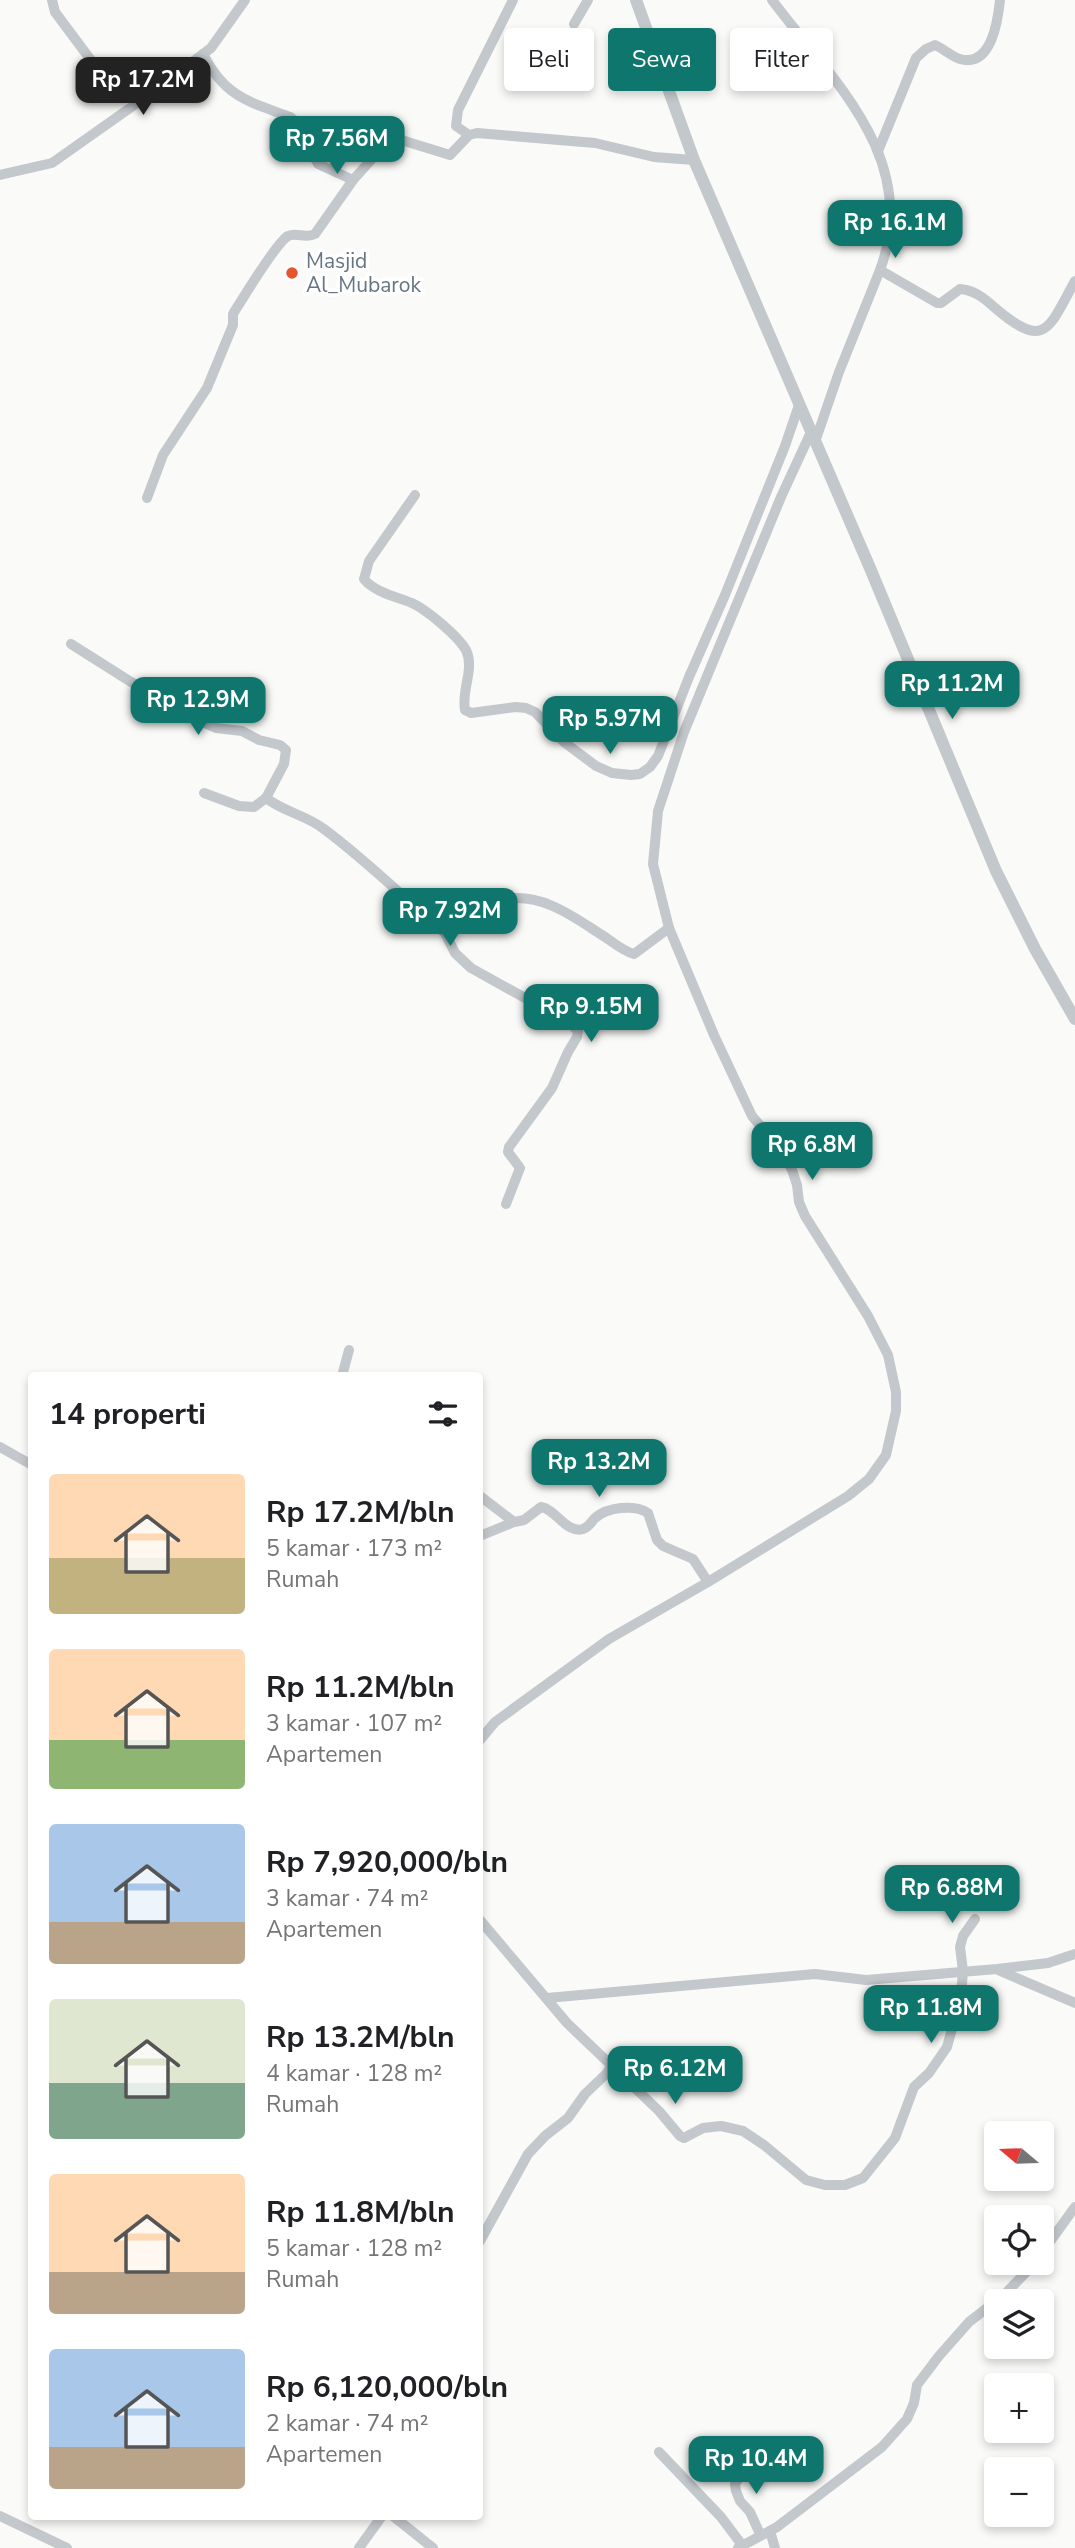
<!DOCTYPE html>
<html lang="id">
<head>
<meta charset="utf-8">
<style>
  :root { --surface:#fff; --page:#f6f6f6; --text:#202124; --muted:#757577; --accent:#0f766e }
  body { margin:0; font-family:"Nunito Sans",sans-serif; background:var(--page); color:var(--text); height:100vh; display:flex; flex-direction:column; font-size:26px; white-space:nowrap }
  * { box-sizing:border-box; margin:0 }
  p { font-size:23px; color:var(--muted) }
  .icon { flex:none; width:38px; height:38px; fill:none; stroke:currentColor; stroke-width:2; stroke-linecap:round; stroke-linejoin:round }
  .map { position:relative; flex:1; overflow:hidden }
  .side { position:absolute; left:28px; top:1372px; width:455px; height:1148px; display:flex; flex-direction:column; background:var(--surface); border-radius:7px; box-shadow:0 4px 10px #0003 }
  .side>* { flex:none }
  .top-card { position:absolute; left:504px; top:28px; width:466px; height:63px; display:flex; gap:14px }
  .needle { width:46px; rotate:289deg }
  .controls { position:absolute; left:984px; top:2121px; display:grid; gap:14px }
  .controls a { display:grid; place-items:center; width:70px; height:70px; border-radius:7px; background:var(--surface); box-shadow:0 4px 10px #0003; font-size:35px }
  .price { position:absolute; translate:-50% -60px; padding:0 16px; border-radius:14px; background:var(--accent); color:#fff; font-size:23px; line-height:46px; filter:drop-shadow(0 2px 4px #0008) }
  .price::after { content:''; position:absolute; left:50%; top:42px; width:21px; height:16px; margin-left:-10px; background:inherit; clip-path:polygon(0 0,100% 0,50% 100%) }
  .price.current { background:#222; color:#fff }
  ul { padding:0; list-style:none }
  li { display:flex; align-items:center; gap:21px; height:175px; padding:0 21px }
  li span { display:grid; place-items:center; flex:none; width:196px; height:140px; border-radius:7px; color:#555 }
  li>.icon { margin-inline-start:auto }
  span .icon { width:84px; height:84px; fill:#fffc; stroke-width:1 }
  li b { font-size:30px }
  h2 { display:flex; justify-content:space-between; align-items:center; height:84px; padding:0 21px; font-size:30px }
  .tag { padding:0 24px; border-radius:7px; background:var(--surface); box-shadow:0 4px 10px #0003; font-size:24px; line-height:63px }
  .tag.current { background:var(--accent); color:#fff }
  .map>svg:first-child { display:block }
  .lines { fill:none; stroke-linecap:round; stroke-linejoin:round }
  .minor { stroke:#c3c8cc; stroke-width:10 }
  .tertiary { stroke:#c3c8cc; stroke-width:12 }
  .poi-dot { fill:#e4572e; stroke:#fff; stroke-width:2.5 }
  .labels { text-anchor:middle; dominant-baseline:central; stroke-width:7; stroke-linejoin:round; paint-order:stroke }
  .poi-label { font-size:21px; fill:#657683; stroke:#fff; text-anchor:start }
</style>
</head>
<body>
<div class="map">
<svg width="1075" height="2548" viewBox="0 0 1075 2548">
  <rect width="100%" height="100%" fill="#fafaf8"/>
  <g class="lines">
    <!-- minor -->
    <g class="minor">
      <path d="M52,0L55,12L96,67L147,96"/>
      <path d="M772,0C833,81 921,159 880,270"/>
      <path d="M574,24L588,0"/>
      <path d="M203,54C225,97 247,101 290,117L295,121L318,164L353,180"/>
      <path d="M469,135L456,126L458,110L513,0"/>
      <path d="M878,151L916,58L926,49L935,45C944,49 951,56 960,59C992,68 998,19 1000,0"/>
      <path d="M0,175L52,163L147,96L211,48L245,0"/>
      <path d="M815,442L839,372L880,270L937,303H941L960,289C974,290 984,298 994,307C1045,351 1048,330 1075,281"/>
      <path d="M415,495L369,561L364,579C374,592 397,597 412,603C427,610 458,636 466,650C475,669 461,690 465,710L471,713L516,707L526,708L535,712L564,742L596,766L612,773L631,775L640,774L650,767L658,756L689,677L725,595L785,446L799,405"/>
      <path d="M147,498L163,455L207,388L233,325V314C241,301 277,242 288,236C297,232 306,239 315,234L353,180L389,140L398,139L450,155L469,135L477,133L595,143L654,157L694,160"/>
      <path d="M71,644L177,711L216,728L242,731L259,740L280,745L286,750L284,764L266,798L254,807L239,806L204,793"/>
      <path d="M266,798C284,812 306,815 324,829C367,861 404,898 445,933C467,931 480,902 505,899C544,893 575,918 605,937C614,943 623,951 634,954L669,928"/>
      <path d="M445,933L455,953L471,968L570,1023L578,1031L577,1037L568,1052L552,1088L509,1147L508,1152L520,1168L506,1204"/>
      <path d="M342,1376L349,1350"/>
      <path d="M0,1447L32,1465"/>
      <path d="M480,1496L514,1522"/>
      <path d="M480,1536L514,1522L524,1520L541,1507C556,1509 566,1534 583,1529C589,1527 591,1522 595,1518C607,1507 635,1504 648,1513L657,1540L663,1546L693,1559L708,1582"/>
      <path d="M480,1740L495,1722L609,1639L708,1582L848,1496L869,1479L886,1455L896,1411V1392L888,1355L868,1316L805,1216L799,1202L797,1185L792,1170L783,1153L752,1116L714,1035L669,928L653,864L658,811L684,732L781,497L811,432"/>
      <path d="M480,1920L567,2023L659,2111L680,2136L684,2138L703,2128L721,2126L743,2131L764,2145L806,2180L825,2185H845L863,2178L895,2138L914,2087L929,2073L947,2047L961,1996L963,1971L960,1947L963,1936L975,1919"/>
      <path d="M998,1970L1075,2003"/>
      <path d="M547,1998L815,1974L866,1980L997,1969L1048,1963L1075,1954"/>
      <path d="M480,2241L528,2154L545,2136L568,2118L585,2094L607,2073L611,2066"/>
      <path d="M1041,2254L1075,2207"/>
      <path d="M659,2452L721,2517L742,2545"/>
      <path d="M752,2458L735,2484L736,2491L740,2501L750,2512L760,2534"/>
      <path d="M0,2516L67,2548"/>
      <path d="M393,2516L433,2548"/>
      <path d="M770,2531L775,2548"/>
      <path d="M359,2548L382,2516"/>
      <path d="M738,2548L777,2527L882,2447L907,2419L914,2403L917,2385L939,2356L969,2322L1004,2295L1035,2263"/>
    </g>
    <!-- tertiary -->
    <path class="tertiary" d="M636,0L694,160L870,568L996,871L1035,949L1075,1019"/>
  </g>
  <!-- markers -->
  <circle class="poi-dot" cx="292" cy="273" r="7"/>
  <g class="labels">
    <!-- poi labels -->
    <g class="poi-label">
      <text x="306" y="261">Masjid<tspan x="306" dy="24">Al_Mubarok</tspan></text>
    </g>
  </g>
</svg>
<div class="controls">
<a><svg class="needle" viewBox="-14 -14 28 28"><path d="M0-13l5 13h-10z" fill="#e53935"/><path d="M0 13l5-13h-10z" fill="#757577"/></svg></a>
<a><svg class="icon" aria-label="locate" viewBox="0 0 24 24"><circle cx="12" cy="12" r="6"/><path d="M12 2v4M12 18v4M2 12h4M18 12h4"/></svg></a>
<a><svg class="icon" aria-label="layers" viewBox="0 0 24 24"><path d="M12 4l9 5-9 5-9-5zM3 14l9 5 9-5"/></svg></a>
<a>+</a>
<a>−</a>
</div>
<b class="price current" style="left:143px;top:117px">Rp 17.2M</b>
<b class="price" style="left:337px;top:176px">Rp 7.56M</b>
<b class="price" style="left:895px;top:260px">Rp 16.1M</b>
<b class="price" style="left:952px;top:721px">Rp 11.2M</b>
<b class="price" style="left:198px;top:737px">Rp 12.9M</b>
<b class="price" style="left:610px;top:756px">Rp 5.97M</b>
<b class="price" style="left:450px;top:948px">Rp 7.92M</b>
<b class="price" style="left:591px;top:1044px">Rp 9.15M</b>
<b class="price" style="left:812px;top:1182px">Rp 6.8M</b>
<b class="price" style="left:599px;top:1499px">Rp 13.2M</b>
<b class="price" style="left:952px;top:1925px">Rp 6.88M</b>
<b class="price" style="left:931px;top:2045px">Rp 11.8M</b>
<b class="price" style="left:675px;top:2106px">Rp 6.12M</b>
<b class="price" style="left:756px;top:2496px">Rp 10.4M</b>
<div class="top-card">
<a class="tag">Beli</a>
<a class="tag current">Sewa</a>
<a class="tag">Filter</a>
</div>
<section class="side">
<h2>14 properti<svg class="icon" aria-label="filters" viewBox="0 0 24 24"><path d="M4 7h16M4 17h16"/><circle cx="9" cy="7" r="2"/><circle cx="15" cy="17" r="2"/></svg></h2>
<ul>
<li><span style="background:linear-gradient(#ffd9b3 60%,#c2b280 0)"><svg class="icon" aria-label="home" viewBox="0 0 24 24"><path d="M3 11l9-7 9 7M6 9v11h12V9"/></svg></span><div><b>Rp 17.2M/bln</b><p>5 kamar · 173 m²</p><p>Rumah</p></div></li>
<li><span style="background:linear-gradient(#ffd9b3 65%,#8fb573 0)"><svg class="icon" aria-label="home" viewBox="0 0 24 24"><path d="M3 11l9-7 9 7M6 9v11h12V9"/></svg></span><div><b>Rp 11.2M/bln</b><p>3 kamar · 107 m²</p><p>Apartemen</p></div></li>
<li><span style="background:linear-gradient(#a9c7e8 70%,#b9a48a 0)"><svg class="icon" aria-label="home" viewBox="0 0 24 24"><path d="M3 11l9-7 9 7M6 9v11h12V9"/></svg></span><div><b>Rp 7,920,000/bln</b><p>3 kamar · 74 m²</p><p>Apartemen</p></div></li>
<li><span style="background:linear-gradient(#dfe7d0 60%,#7fa58c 0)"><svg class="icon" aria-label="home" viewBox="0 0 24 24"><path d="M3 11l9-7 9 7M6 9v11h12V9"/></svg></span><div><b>Rp 13.2M/bln</b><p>4 kamar · 128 m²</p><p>Rumah</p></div></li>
<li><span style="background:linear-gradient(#ffd9b3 70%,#b9a48a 0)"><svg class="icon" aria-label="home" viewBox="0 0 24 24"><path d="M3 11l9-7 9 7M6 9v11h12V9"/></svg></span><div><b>Rp 11.8M/bln</b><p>5 kamar · 128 m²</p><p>Rumah</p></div></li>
<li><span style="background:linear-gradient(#a9c7e8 70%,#b9a48a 0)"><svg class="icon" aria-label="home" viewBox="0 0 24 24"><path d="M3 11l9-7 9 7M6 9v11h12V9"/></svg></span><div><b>Rp 6,120,000/bln</b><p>2 kamar · 74 m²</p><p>Apartemen</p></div></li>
</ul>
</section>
</div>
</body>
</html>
